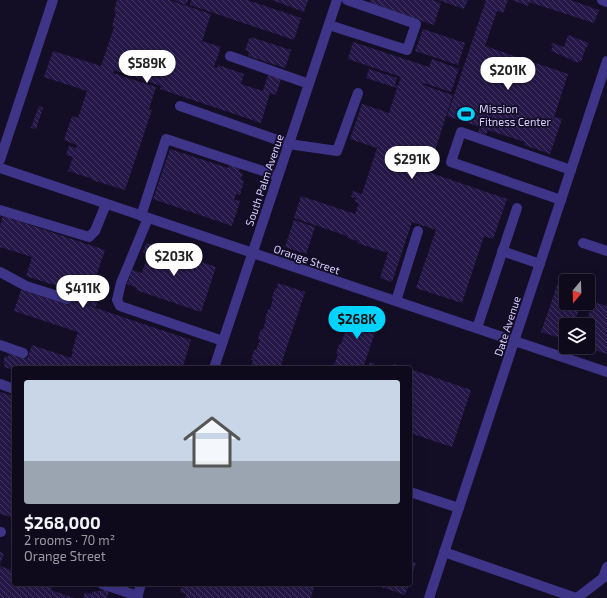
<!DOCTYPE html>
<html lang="en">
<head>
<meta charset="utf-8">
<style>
  :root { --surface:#0e0a1c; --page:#171325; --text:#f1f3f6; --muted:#9b9aa3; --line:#2e2b3b; --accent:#00d4fd }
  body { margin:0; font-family:"Exo 2",sans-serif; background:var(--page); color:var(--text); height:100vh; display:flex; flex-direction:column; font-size:15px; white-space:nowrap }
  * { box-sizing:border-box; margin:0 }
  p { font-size:13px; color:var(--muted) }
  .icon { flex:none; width:22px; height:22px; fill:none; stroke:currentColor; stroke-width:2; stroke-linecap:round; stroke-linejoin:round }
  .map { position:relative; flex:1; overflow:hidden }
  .side { position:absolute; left:12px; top:366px; width:400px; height:220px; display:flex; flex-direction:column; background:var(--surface); border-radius:4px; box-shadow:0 4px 16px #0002,0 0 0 1px var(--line) }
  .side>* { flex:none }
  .needle { width:26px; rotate:199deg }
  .fabs { position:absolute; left:559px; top:274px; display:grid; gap:8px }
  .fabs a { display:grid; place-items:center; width:36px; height:36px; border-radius:4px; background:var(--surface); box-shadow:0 4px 16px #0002,0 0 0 1px var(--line); font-size:20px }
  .price { position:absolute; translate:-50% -34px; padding:0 9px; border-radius:14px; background:#fff; color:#222; font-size:13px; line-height:26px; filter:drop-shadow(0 1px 2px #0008) }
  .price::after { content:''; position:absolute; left:50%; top:24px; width:12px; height:9px; margin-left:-6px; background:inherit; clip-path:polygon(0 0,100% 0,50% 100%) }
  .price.selected { background:var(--accent); color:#111 }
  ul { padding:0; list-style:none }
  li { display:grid; align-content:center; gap:8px; height:212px; padding:0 12px }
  li span { display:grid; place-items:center; height:124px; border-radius:4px; color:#555 }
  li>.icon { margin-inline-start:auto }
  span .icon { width:72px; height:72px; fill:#fffc; stroke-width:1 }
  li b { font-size:17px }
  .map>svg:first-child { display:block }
  .building { fill:url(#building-back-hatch) }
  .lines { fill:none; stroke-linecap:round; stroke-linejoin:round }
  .minor { stroke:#3e3588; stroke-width:10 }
  .labels { text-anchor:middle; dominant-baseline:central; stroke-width:3.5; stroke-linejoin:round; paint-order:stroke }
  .poi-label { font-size:11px; fill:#dad2ff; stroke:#130d26; text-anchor:start }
  .street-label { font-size:11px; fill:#dad2ff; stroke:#130d26 }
</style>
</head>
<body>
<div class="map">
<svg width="607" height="598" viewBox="0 0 607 598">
  <defs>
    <pattern id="building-back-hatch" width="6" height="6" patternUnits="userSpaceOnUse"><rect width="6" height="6" fill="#251848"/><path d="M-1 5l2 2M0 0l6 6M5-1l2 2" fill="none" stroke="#443963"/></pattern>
  </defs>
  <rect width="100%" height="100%" fill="#130d26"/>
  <!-- building -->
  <g class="building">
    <path d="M117,0H169L211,14L202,41L221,47L214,67L217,68L218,65L244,74L241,84L263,91L269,72L282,76L276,95L270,93L261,123L160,89L161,86L114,70L113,73L156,87L149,109L152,110L125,190L99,182H98L92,180L93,179L68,171L73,157L66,155L69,146L76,148L77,145L64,140L72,116L78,118L87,91L44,77L53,51L101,66L114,27L112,26L116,12L114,11Z"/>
    <path d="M174,0H188L186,5Z"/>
    <path d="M191,0H247L301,18L294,40L190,5Z"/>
    <path d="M272,0H308L304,12Z"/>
    <path d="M370,0H432L441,3L434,25L369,3Z"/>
    <path d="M438,0H468L464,9Z"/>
    <path d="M486,0H508L503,13L497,11L485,46L568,74L554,117L562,119L550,154L524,145L525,142L488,130L486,135L478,132L480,127L447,116Z"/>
    <path d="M512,0H570L599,10L594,23L529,2L528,6Z"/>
    <path d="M423,29L465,43L458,65L415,51Z"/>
    <path d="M568,35L589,43L587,47H586L581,62L578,61V63L572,61V60L551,51L553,46H551L552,43L564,47Z"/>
    <path d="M251,37L291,50L285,68L248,56L249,52L245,50L249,39Z"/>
    <path d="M353,42L429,67L432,59L459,69L451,92L424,83L423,85L453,95L428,172L507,199L493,239L484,236L462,303L416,288L436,230L412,222L392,282L380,278L388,253L357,243L358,241L347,238V236L294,218L301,196L355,214L359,203L355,202L356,198L351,197L353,191L362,194L377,148L350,139L362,104L389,113L397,88L366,78L369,69L397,78L395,85L398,86L401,77L348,59Z"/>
    <path d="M39,106L43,108L36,129L31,128Z"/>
    <path d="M170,149L228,168L229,164L240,168L239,172L243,173L241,180L244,181L240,195L236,194L234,200L240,201L232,226L153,199Z"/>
    <path d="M3,216L105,250L94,283L103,286L96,307L87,304V305L191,340L183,366L187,368H68V367L66,366V368H14V370L4,367L5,363L3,362L5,356L8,357L9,353L27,359L32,345L71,358L73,352L72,351L78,332L14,311L21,290L69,305L73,291L26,276L32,257L0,247V226Z"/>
    <path d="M294,220L315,227L306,254L285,247Z"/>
    <path d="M146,243L151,245L152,243L185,254L184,256L216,267L201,312L136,290L137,288L127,284L132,270L142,273L148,254L143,252Z"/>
    <path d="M559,280L566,283V303H581L574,325H566V340L541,332Z"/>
    <path d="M278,283L305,292L280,368H250L253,360H251L254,350H256L260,340L258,339L261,329L263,330L266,319H265L268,309L270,310L273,299L272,298L275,288L277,289Z"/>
    <path d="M593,302L607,306V354L588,348V325H585Z"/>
    <path d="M353,308L380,317L363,368H331L332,365H334L338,354H336L339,344H341L348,324L346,323L349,313L351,314Z"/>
    <path d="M370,362L374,363L373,368H368Z"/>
    <path d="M394,364L406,368H392Z"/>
    <path d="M410,369L471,390L452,447L410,433Z"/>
    <path d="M0,392L14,396V518L0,514Z"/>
    <path d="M14,525V538L10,537Z"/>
    <path d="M0,552L4,554L0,565Z"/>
    <path d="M410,561L416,563L410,579Z"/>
    <path d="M0,566L14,571V584H53L51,590L74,598H0Z"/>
    <path d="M182,584H315L311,598H185L186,594L180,592Z"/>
    <path d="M372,584H409L405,595Z"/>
    <path d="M104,590L109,591L107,598H83L85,592L91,594L92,592Z"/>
  </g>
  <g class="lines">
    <!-- minor -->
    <g class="minor">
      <path d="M602,0L607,2"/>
      <path d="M329,25L407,50L416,24L347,0"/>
      <path d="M230,56L309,84"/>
      <path d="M180,106L289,144L337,151L358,93"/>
      <path d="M0,160L53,0"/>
      <path d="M0,168L607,372"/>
      <path d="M561,200L451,162L461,132L571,170"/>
      <path d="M0,210L89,237L95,231L106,204"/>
      <path d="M141,216L166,139L278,176"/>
      <path d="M148,218L121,283L117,300L120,306L223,341"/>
      <path d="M583,243L607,251"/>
      <path d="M502,251L540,264"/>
      <path d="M0,272L26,286L67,299"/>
      <path d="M396,301L418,231"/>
      <path d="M477,328L517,208"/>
      <path d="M0,345L23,353"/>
      <path d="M214,368L337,0"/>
      <path d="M0,384L14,389"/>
      <path d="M410,492L459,508"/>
      <path d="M0,532H1"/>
      <path d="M444,552L576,598"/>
      <path d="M102,584L138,596"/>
      <path d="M137,598L141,584"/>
      <path d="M429,598L607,61"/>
      <path d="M577,598L603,578L607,567"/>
    </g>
  </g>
  <!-- icons -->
  <defs>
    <g id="stadium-bare" transform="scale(1.38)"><path d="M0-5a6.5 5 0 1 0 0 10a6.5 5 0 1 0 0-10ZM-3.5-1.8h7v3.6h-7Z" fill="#00d4fd" stroke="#130d26" stroke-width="2.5" paint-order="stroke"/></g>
  </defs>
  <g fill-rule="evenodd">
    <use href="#stadium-bare" x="466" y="114"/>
  </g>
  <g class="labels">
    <!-- poi labels -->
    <g class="poi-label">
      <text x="479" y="108">Mission<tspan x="479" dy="13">Fitness Center</tspan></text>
    </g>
    <!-- street labels -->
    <g class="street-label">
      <text transform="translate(264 180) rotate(-71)">South Palm Avenue</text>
      <text transform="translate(307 259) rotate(19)">Orange Street</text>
      <text transform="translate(507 326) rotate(-72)">Date Avenue</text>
    </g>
  </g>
</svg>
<div class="fabs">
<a><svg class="needle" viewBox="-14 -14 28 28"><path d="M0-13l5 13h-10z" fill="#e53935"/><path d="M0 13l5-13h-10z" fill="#9b9aa3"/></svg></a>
<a><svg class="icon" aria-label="layers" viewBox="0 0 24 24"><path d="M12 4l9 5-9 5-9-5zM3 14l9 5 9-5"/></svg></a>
</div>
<b class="price" style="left:147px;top:84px">$589K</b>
<b class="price" style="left:508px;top:91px">$201K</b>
<b class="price" style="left:412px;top:180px">$291K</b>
<b class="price" style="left:174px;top:277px">$203K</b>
<b class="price" style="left:83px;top:309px">$411K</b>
<b class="price selected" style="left:357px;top:340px">$268K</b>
<section class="side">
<ul>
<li><span style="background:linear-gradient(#c9d6e8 65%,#9aa5b1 0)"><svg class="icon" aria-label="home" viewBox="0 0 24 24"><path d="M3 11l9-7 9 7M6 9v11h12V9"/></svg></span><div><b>$268,000</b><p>2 rooms · 70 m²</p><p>Orange Street</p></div></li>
</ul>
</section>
</div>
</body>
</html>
